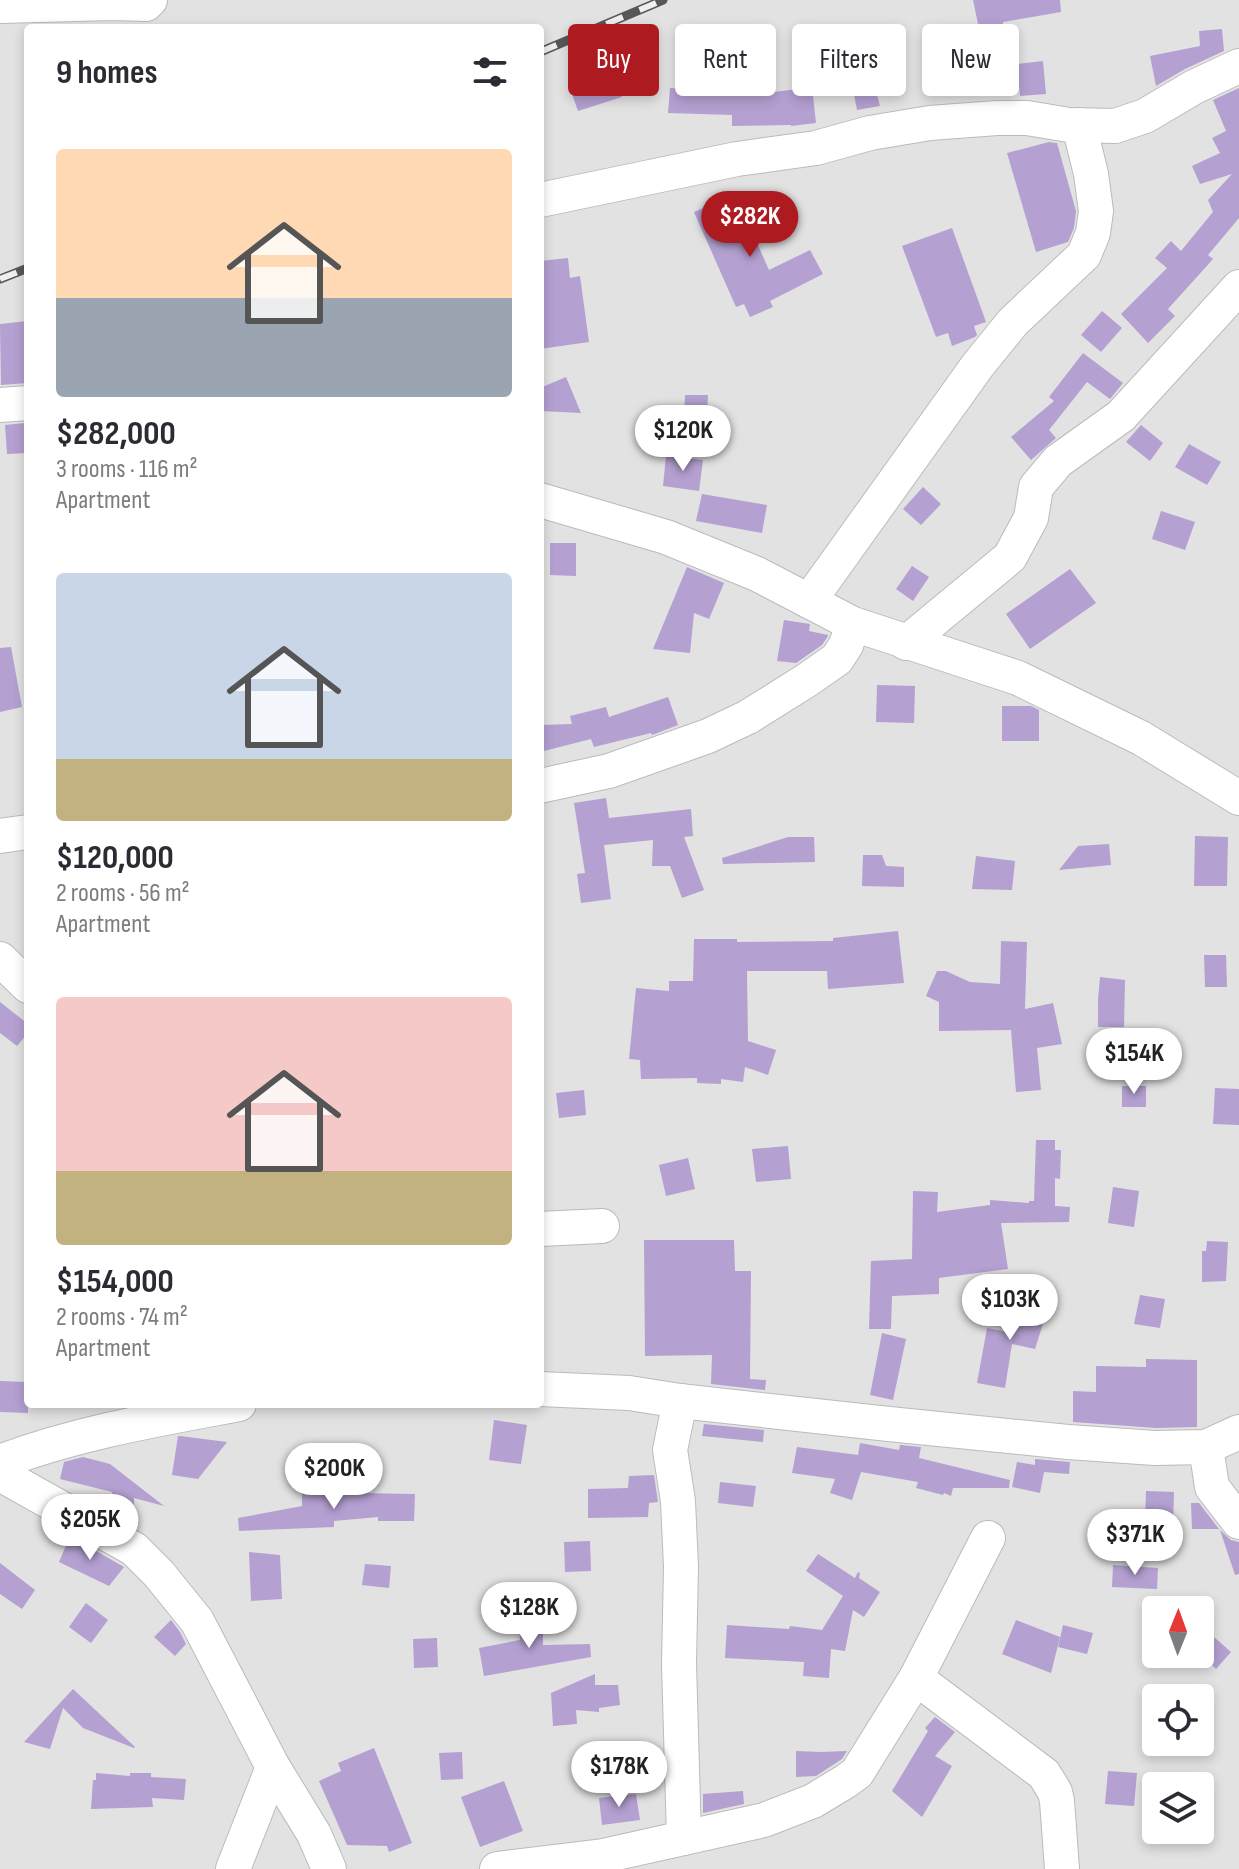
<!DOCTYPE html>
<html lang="en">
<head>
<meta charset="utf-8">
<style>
  :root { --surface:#fff; --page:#f7f7f7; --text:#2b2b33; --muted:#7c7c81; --accent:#ad1a20 }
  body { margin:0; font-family:"Sofia Sans Condensed",sans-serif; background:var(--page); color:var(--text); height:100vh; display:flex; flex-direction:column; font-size:30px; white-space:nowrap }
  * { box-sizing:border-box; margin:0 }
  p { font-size:26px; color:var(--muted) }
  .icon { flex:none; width:44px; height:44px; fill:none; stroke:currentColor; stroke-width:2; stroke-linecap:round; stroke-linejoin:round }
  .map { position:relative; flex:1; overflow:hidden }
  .drawer { position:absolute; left:24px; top:24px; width:520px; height:1384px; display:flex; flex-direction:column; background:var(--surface); border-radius:8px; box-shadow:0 4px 12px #0003 }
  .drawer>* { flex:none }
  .guide { position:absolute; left:568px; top:24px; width:550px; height:72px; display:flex; gap:16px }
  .needle { width:52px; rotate:1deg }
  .fabs { position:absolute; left:1142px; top:1596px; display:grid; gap:16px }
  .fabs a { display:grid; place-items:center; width:72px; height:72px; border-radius:8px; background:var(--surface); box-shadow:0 4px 12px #0003; font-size:40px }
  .price { position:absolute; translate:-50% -68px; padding:0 18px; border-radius:28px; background:#fff; color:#222; font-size:26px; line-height:52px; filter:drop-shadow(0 2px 4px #0008) }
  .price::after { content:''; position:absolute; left:50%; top:48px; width:24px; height:18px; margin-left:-12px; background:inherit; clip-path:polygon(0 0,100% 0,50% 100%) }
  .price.on { background:var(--accent); color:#fff }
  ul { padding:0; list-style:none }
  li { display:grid; align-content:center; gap:16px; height:424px; padding:0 32px }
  li span { display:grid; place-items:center; height:248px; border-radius:8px; color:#555 }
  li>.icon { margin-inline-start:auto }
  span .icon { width:144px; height:144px; fill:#fffc; stroke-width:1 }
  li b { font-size:34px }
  h2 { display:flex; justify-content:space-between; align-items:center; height:96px; padding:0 32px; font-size:34px }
  .chip { padding:0 28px; border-radius:8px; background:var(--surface); box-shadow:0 4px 12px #0003; font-size:28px; line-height:72px }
  .chip.on { background:var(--accent); color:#fff }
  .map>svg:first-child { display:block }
  .building { fill:#b4a0d1 }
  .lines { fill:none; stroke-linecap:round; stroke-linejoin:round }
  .minor-casing { stroke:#babbbc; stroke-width:36 }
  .minor { stroke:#fff; stroke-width:34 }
  .rail-casing { stroke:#575758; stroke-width:9 }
  .rail { stroke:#efeff1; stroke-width:6; stroke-dasharray:18; stroke-linecap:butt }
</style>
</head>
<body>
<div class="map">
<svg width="1239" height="1869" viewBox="0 0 1239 1869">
  <rect width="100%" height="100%" fill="#e2e2e3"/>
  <!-- building -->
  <g class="building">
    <path d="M973,0H1060L1061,12L1003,22V25L979,29Z"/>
    <path d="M1222,29L1224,51L1185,69L1156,86L1150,56L1200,46L1199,31Z"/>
    <path d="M1043,61L1046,94L1020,96L1017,64Z"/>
    <path d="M738,62H767V93L812,87L816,123L791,126V125L732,126V115L668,113L670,88L738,92Z"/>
    <path d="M612,68L622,97L578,111L568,83Z"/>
    <path d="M872,75L880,106L857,110L851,79Z"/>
    <path d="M1239,88V218L1208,255L1213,259L1168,309L1175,316L1148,343L1121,314L1167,268L1155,258L1171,241L1181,251L1213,212L1208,200L1232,174L1200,184L1192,166L1220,153L1212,138L1226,131L1213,100Z"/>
    <path d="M1049,142L1057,143L1076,211L1074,228L1068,242L1036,252L1007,153Z"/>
    <path d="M735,194L769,270L810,250L823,274L770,301L773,307L750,317L744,304L736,307L694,212Z"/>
    <path d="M952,228L986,322L974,326L977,335L975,337L952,346L948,333L936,337L902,246Z"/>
    <path d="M568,258L570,278L580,276L589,342L540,349V261Z"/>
    <path d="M1102,311L1122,328L1101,352L1081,335Z"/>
    <path d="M28,321V383L1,385L0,324Z"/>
    <path d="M1083,353L1123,383L1110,399L1087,382L1049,430L1056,438L1031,460L1011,437L1054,401L1049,397Z"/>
    <path d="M566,377L581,413L540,411V388Z"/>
    <path d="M685,395H708L707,418L684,417Z"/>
    <path d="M25,423L28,453L7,454L5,425Z"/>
    <path d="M1141,425L1163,443L1150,461L1126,442Z"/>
    <path d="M1189,444L1221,462L1207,485L1175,467Z"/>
    <path d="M666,456L703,460L699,491L663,486Z"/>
    <path d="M923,487L941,504L921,525L903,509Z"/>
    <path d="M702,494L767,505L762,533L696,521Z"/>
    <path d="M1161,511L1195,522L1185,550L1152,539Z"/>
    <path d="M550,543H576V576L550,575Z"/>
    <path d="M912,566L929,577L913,601L896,589Z"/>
    <path d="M687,567L724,583L709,619L694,613L690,653L653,649Z"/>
    <path d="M1070,569L1096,603L1030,649L1006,614Z"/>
    <path d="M784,620L810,624L809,631L828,635V636L822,645L796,663L777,661Z"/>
    <path d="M11,647L22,707L0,712V648Z"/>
    <path d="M877,685L915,686L914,723L876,722Z"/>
    <path d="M668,697L678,725L652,735L651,733L594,747L591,739L540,752V725L572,724L570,716L606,707L609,717Z"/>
    <path d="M1002,706H1031L1039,710V741H1002Z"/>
    <path d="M606,798L609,818L691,809L693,836L684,837L704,890L682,898L670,866H652L653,840L604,845L611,899L581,903L577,874L585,873L574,803Z"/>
    <path d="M1195,836L1228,837L1227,886H1194Z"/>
    <path d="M788,837H814L815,862L723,864L722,858Z"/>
    <path d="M1109,844L1111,865L1059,870L1078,846Z"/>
    <path d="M863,855H882L886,866L904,867V887L862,886Z"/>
    <path d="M976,856L1015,861L1012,890L972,889Z"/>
    <path d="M898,931L904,983L828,989L827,971H747L748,1041L776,1050L768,1075L745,1067L743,1082L721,1079V1084L697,1083V1078L641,1079L640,1060L629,1059L636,988L669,991V981H693L694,939H737V942L833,941V938Z"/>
    <path d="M1001,941L1027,942L1025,1009L1053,1003L1062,1044L1037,1048L1041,1090L1016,1092L1011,1030L939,1031V1002L926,996L937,971H946L970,982L1000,984Z"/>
    <path d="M1204,955H1226L1227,987H1205Z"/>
    <path d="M1100,977L1125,980L1124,1027H1098V1000Z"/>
    <path d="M0,1002L28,1024V1033L17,1046L0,1033Z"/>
    <rect x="1122" y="1086" width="24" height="21"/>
    <path d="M1215,1088L1239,1089V1125L1213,1124Z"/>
    <path d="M584,1090L586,1115L559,1118L556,1093Z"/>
    <path d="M1036,1140H1055V1150H1061L1060,1179L1055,1178V1206L1070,1207L1069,1222L1001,1223L1008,1269L939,1278V1294L892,1296L891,1329H869L871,1261L912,1259L913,1191L938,1192L937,1212L990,1205V1200L1029,1203V1201H1034Z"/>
    <path d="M788,1146L791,1179L756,1182L752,1149Z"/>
    <path d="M688,1158L695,1189L666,1196L659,1165Z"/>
    <path d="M1113,1187L1139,1191L1134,1227L1108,1223Z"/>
    <path d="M644,1240H734L735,1271H751L750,1379L766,1380L765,1390L711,1384L712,1355L645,1356Z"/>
    <path d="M1207,1241L1228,1242L1226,1281L1202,1282V1251H1206Z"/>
    <path d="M1140,1295L1165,1299L1160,1328L1134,1324Z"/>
    <path d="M1014,1297L1048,1308L1035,1349L1012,1344L1005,1388L977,1383L987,1328L1013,1333Z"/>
    <path d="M882,1333L906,1339L893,1400L870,1395Z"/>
    <path d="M1146,1359L1197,1360V1427L1156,1428L1073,1422V1391L1096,1392V1366L1146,1367Z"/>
    <path d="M0,1381L28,1382V1413L0,1412Z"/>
    <path d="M494,1420L527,1425L521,1464L489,1460Z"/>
    <path d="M704,1424L764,1430L763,1442L702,1436Z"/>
    <path d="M178,1436H180L227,1442L198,1479L172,1475Z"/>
    <path d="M860,1443L899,1450L900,1445L921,1447L919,1458L1010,1480L1009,1488H953L951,1496L944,1493L943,1495L916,1488L918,1482L861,1472L852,1500L830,1493L835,1479L792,1473L797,1447L858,1455Z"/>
    <path d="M83,1457L110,1464L164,1506L134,1498V1514L111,1513L112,1492L60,1479L64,1462Z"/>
    <path d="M1035,1459L1070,1462L1069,1474L1044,1472L1040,1493L1012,1487L1017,1462L1035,1465Z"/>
    <path d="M654,1475L658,1502L649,1503L648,1517L588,1518V1489L628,1488L629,1476Z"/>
    <path d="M720,1482L756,1486L753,1507L718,1503Z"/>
    <path d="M1146,1491L1174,1492L1173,1522L1145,1521Z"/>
    <path d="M302,1492L415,1494L414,1521H378V1517L334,1521V1527L239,1531L238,1518L302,1506Z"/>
    <path d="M1191,1503H1199L1219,1529H1192Z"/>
    <path d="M1220,1530L1231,1540L1239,1542V1574L1235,1575Z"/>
    <path d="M70,1536L124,1567L109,1586L59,1562Z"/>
    <path d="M590,1541L591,1571L565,1572L564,1542Z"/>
    <path d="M249,1552L280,1555L282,1599L251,1601Z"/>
    <path d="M818,1554L855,1578L858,1572L860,1573L859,1578L880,1592L864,1617L853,1610L845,1651L831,1649L829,1678L803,1676L804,1662L725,1658L727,1625L789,1629L790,1626L822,1630L843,1596L806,1571Z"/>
    <path d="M0,1563L35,1590L22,1609L0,1594Z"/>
    <path d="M365,1564L391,1566L389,1588L362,1585Z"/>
    <path d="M1113,1565L1158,1568L1157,1589L1112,1587Z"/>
    <path d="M86,1603L108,1620L91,1643L69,1627Z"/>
    <path d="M519,1615H543V1645L590,1644L591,1657L484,1676L479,1648L520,1640Z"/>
    <path d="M171,1620L180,1632L186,1644L175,1656L154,1637Z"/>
    <path d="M1016,1620L1060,1637L1051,1673L1002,1654Z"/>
    <path d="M1063,1625L1093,1633L1087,1654L1058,1647Z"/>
    <path d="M1214,1637L1231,1652L1216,1669L1204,1657V1649Z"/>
    <path d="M437,1638L438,1667L414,1668L413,1639Z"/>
    <path d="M595,1674V1685H618L620,1705L599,1708V1712L576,1710L577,1724L553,1726L551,1693Z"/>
    <path d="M73,1689L135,1747L134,1748L83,1728L63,1708L50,1749L24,1742Z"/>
    <path d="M935,1717L955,1732L935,1756L952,1766L922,1817L892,1791L928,1731L925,1728Z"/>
    <path d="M374,1748L412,1843L389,1852L387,1846L347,1845L319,1781L341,1771L338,1763Z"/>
    <path d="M796,1751L821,1752L847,1751L842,1759L816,1776L796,1777Z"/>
    <path d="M462,1752L463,1779L441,1780L439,1753Z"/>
    <path d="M1108,1771L1137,1773L1134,1806L1105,1804Z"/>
    <path d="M96,1773L130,1776V1773H151V1777L186,1779L184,1800L152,1798L153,1807L91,1809L93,1780H96Z"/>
    <path d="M504,1781L523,1831L480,1847L461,1797Z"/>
    <path d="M743,1791L744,1804L703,1813V1794Z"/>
    <path d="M636,1794L640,1820L602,1825L599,1798Z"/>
  </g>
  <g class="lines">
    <!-- minor casing -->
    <g class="minor-casing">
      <g id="minor">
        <path d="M0,6L112,3L146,4L150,0"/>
        <path d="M540,200L737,159L816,148L870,133L930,123L997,118H1027L1069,125L1115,126L1145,116L1194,87L1239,66"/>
        <path d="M0,405L28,403"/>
        <path d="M540,500L666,537L757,574L853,624L1018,678L1141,738L1239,798"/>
        <path d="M809,601L978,365L1013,322L1084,255L1093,233L1096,211L1091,174L1079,125"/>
        <path d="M906,643L1010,557L1031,518L1036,487L1058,461L1121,416L1239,287"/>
        <path d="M540,786L609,771L708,736L748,717L807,680L837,659L846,645L853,624"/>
        <path d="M0,836L28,832"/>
        <path d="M0,959L28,986"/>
        <path d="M540,1229L602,1226"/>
        <path d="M540,1389L629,1393L680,1401L889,1424L1068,1442L1155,1448L1206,1447L1239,1432"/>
        <path d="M680,1401L670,1450L678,1501L681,1567L679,1663L684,1838"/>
        <path d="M1206,1447L1212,1487L1239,1522"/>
        <path d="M0,1462C76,1433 159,1419 239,1404"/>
        <path d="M0,1474L134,1549L159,1574L197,1621L273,1767L314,1834L329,1869"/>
        <path d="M988,1538L916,1678L1044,1774L1055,1792L1057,1801L1062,1869"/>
        <path d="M233,1869L273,1767"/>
        <path d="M497,1869L603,1856L764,1820L813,1801L846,1781L857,1773L916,1678"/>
      </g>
    </g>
    <!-- minor -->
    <use href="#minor" class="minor"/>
    <!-- rail casing -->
    <g class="rail-casing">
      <g id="rail">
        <path d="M540,52L663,0"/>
        <path d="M0,279L28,268"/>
      </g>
    </g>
    <!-- rail -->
    <use href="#rail" class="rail"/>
  </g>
</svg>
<div class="fabs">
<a><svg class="needle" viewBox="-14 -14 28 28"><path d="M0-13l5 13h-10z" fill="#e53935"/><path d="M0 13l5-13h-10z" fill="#7c7c81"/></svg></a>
<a><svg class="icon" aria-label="locate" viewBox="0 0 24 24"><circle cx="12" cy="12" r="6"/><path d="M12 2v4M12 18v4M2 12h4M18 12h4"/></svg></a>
<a><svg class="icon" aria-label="layers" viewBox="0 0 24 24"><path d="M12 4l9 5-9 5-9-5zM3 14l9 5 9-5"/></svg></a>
</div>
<b class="price on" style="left:750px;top:259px">$282K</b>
<b class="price" style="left:683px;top:473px">$120K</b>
<b class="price" style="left:1134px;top:1096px">$154K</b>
<b class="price" style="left:1010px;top:1342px">$103K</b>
<b class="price" style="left:334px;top:1511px">$200K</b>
<b class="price" style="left:90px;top:1562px">$205K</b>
<b class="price" style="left:1135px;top:1577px">$371K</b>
<b class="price" style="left:529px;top:1650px">$128K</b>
<b class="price" style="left:619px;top:1809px">$178K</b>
<div class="guide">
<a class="chip on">Buy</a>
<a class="chip">Rent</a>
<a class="chip">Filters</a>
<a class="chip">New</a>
</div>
<section class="drawer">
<h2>9 homes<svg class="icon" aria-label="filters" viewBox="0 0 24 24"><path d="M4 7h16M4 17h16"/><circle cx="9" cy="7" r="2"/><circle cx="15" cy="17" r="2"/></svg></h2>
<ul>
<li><span style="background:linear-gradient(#ffd9b3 60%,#9aa5b1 0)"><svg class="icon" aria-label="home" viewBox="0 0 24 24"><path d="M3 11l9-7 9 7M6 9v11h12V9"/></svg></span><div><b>$282,000</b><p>3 rooms · 116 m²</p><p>Apartment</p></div></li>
<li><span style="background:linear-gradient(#c9d6e8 75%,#c2b280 0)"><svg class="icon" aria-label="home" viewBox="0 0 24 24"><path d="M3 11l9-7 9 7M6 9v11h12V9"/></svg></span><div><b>$120,000</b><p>2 rooms · 56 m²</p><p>Apartment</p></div></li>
<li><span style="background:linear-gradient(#f6c9c9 70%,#c2b280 0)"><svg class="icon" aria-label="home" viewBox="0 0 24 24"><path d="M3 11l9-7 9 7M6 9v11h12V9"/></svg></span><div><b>$154,000</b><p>2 rooms · 74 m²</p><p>Apartment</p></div></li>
</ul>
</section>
</div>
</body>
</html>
